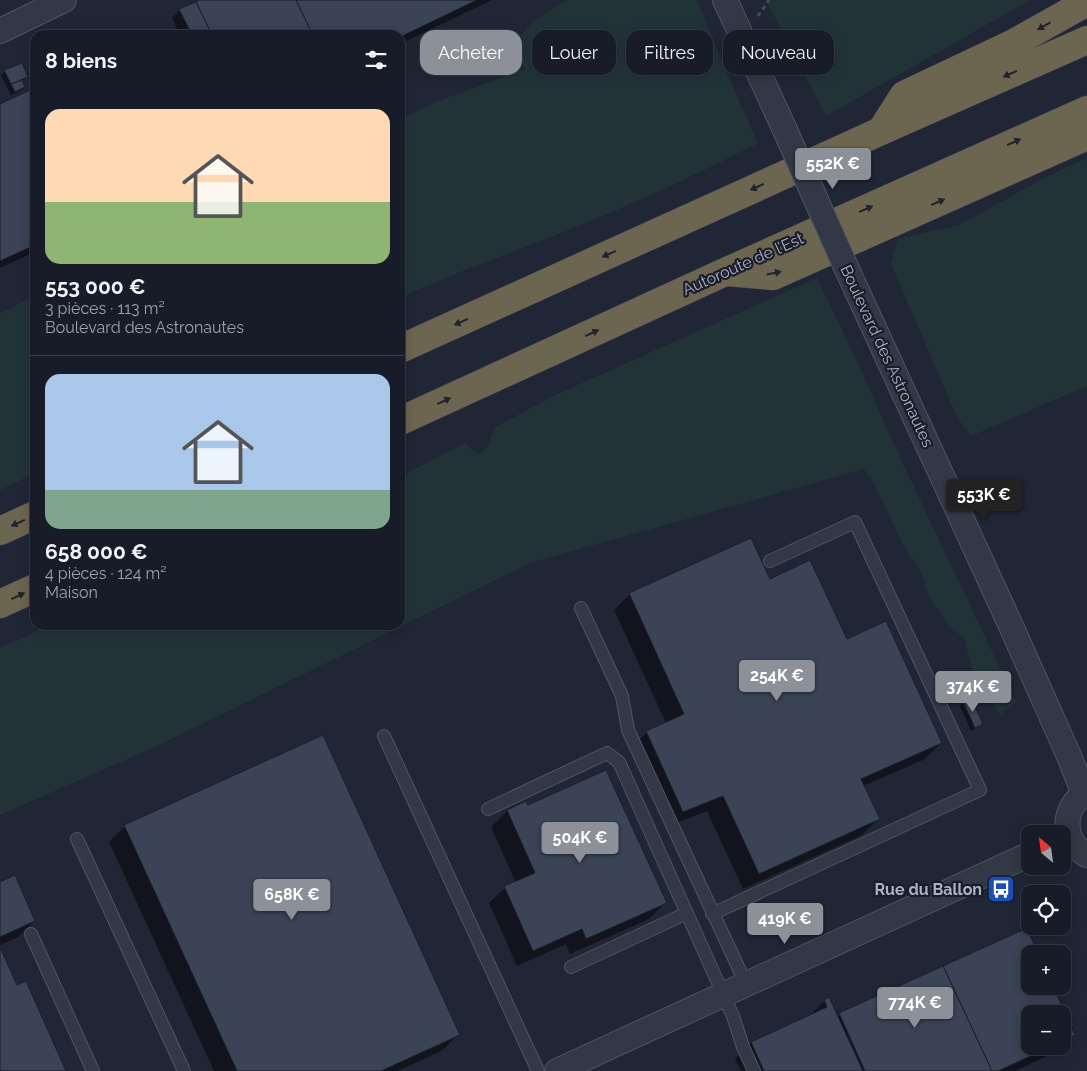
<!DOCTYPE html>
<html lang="fr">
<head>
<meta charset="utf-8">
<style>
  :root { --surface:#181c28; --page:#212530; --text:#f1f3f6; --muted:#9fa1a8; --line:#363a45; --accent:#8c9099 }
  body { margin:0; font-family:Raleway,sans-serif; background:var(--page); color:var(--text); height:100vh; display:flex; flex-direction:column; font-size:19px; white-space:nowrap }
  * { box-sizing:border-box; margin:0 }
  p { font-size:16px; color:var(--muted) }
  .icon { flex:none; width:28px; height:28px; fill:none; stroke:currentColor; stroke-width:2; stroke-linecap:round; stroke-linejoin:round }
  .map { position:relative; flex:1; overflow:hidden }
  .sheet { position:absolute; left:30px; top:30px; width:375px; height:600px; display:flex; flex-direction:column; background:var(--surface); border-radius:15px; box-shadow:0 2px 12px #0003,0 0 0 1px var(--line) }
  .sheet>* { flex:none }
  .top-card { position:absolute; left:420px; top:30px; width:475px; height:45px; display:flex; gap:10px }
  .needle { width:32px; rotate:331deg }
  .buttons { position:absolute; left:1021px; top:825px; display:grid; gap:10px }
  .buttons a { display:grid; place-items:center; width:50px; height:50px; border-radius:10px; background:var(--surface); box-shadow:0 2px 12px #0003,0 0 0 1px var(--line); font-size:25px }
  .price { position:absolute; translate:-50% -42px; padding:0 11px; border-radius:5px; background:var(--accent); color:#fff; font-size:16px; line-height:32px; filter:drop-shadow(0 1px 2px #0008) }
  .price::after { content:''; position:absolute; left:50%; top:30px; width:15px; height:11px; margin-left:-8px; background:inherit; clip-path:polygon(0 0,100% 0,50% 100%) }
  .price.on { background:#222; color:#fff }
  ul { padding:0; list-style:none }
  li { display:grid; align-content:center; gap:10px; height:265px; padding:0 15px }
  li+li { border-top:1px solid var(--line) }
  li span { display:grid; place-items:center; height:155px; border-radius:15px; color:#555 }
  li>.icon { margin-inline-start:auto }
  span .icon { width:90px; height:90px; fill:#fffc; stroke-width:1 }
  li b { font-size:21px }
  h2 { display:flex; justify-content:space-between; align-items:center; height:60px; padding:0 15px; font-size:21px }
  .tag { padding:0 18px; border-radius:15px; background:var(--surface); box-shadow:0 2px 12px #0003,0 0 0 1px var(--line); font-size:18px; line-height:45px }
  .tag.on { background:var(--accent); color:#fff }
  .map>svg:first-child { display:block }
  .green { fill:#223338 }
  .shadow { fill:#0007 }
  .building { fill:#3b4356; stroke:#1a1f2c }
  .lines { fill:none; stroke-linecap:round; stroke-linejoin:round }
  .lane-casing { stroke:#505564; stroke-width:14 }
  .street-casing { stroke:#505564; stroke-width:26 }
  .highway-casing { stroke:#3d4250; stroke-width:29 }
  .path { stroke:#3f4e54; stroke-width:3; stroke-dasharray:4 4; stroke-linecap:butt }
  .lane { stroke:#333846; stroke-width:12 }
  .street { stroke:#333846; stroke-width:24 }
  .highway { stroke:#6c6550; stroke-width:28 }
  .street-bridge-casing { stroke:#505564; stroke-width:26; stroke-linecap:butt }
  .street-bridge { stroke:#333846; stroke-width:24 }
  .oneway { fill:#21242e }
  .labels { text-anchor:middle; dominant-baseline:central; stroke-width:4.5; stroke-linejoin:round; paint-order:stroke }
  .street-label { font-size:16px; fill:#adb2c3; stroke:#191d2a }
  .poi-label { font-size:16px; font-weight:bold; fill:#adb2c3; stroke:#191d2a; text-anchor:end }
</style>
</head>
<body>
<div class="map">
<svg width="1087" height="1071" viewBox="0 0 1087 1071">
  <rect width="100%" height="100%" fill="#202635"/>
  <!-- green -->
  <g class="green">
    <path d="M568,0H697L724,67L758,143C704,171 650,196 595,219C530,247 463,268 400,298V120L433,103L525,69C522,64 516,57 516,51C516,28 551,10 568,0Z"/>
    <path d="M766,0H1030L826,116Z"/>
    <path d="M1087,158V386L971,436L957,417L891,264L898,239L959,225L1048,176Z"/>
    <path d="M817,278L854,355L902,462L1016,702L1000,715L974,676L964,638L946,622L929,597L922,574L902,543L874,483L864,469L530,563L157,746L0,815V648L51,625H400V477L465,443L478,455L488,447L494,428L553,396Z"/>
    <path d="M35,296V473L0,490V313Z"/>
  </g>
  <!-- shadow -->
  <g class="shadow">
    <path d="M202,0H492L400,44V35H180L172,18L180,10Z"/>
    <path d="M5,72L27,77L22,81L24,87L20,91L11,95L1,75Z"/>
    <path d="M35,89V252L0,268V105Z"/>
    <path d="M770,580L846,641L941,743L925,759L863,786L878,819L862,835L743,889L707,811L667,827L631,748L647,732L666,723L614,610L630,594Z"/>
    <path d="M964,703L982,724L971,731L960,706Z"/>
    <path d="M527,806L665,903L649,919L570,954L566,944L517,966L489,903L505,888L516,883L491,827L507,811Z"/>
    <path d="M125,826L458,1035L443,1050L398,1071H214L109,842Z"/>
    <path d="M0,883L34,921L18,937L0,945Z"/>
    <path d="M1026,930L1030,954V986H1052L1074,1035L1062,1046V1014H1030V1046H1062L1058,1051L1015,1071H741L735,1059L751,1043L808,1017L825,1001L837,1017Z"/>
  </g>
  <!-- building -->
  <g class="building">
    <path d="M199,0H296L313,35H212L196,2Z"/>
    <path d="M296,0H477L400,37V35H313Z"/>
    <path d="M196,2L212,35H192L179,9Z"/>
    <path d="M22,63L28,77L11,84L4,70Z"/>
    <path d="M22,80L25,87L15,92L11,84Z"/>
    <path d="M34,88L35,91V245L0,261V104Z"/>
    <path d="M751,538L770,579L810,560L847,639L886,621L942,743L861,779L880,819L759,874L723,796L683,812L646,731L684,714L629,593Z"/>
    <path d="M971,698L983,724L975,728L963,702Z"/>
    <path d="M323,735L460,1035L381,1071H237L124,825Z"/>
    <path d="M606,770L667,903L586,939L582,929L533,951L504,886L535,873L507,810L526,801L528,805Z"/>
    <path d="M15,875L35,921L0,937V882Z"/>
    <path d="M1027,928L1038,954H1030V986H1053L1075,1035L1062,1041V1014H1030V1046H1052L998,1071H992L943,966Z"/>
    <path d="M0,947L17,985L26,981L66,1071H0Z"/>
    <path d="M943,966L992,1071H865L839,1013Z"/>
    <path d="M829,997L863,1071H764L751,1042L827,1007L824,1000Z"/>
  </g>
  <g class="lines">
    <!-- lane casing -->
    <g class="lane-casing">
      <g id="lane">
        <path d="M581,608L622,696L628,730L746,984"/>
        <path d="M384,736L538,1071"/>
        <path d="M488,809L607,753L619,762L733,1016L743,1047L754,1071"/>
        <path d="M77,839L184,1071"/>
        <path d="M712,914L980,790L855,522L770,561"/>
        <path d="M31,934L93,1071"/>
        <path d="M571,967L687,913"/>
      </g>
    </g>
    <!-- street casing -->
    <g class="street-casing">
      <g id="street">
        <path d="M725,0L785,130"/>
        <path d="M0,31L64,0"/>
        <path d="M845,265L1011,626L1069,756L1084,794"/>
        <path d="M1087,793C1061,806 1061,842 1087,855"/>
        <path d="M557,1071L1030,854"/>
      </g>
    </g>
    <!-- highway casing -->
    <g class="highway-casing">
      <g id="highway">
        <path d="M881,131L904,95L1014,43L1087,2"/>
        <path d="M727,272L773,276L1087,136"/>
        <path d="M400,349L881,131L1087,40"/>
        <path d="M400,421L725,272L1087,110"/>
        <path d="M0,531L35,515"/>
        <path d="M0,604L35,588"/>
      </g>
    </g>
    <!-- path -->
    <path class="path" d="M758,16L769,0"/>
    <!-- lane -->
    <use href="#lane" class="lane"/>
    <!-- street -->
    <use href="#street" class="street"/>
    <!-- highway -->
    <use href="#highway" class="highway"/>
    <!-- street-bridge casing -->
    <g class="street-bridge-casing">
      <path id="street-bridge" d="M785,130L845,265"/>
    </g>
    <!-- street-bridge -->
    <use href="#street-bridge" class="street-bridge"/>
  </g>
  <!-- one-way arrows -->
  <defs><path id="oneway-solid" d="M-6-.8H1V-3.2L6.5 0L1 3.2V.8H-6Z" transform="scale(1.25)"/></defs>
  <g class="oneway">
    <use href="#oneway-solid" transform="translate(1044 26) rotate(151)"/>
    <use href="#oneway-solid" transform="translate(1010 74) rotate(156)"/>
    <use href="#oneway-solid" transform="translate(1014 142) rotate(-24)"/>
    <use href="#oneway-solid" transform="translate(757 187) rotate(156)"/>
    <use href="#oneway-solid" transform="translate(938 202) rotate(-24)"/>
    <use href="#oneway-solid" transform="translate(866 209) rotate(-24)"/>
    <use href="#oneway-solid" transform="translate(609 254) rotate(156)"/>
    <use href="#oneway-solid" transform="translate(774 273) rotate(-11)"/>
    <use href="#oneway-solid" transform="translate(461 322) rotate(156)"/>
    <use href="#oneway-solid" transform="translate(592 333) rotate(-25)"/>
    <use href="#oneway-solid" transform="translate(444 401) rotate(-25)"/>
    <use href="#oneway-solid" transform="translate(18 523) rotate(156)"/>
    <use href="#oneway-solid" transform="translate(18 596) rotate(-25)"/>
  </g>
  <!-- icons -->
  <defs>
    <g id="bus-square" transform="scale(1.4375)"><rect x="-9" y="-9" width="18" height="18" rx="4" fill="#1a4fb4" stroke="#191d2a"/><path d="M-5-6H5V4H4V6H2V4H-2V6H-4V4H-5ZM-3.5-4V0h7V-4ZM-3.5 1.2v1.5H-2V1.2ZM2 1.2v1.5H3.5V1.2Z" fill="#fff"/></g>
  </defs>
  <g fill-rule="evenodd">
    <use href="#bus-square" x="1001" y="889"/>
  </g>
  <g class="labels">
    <!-- street labels -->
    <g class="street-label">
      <text transform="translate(743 264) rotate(-24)">Autoroute de l’Est</text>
      <text transform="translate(887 356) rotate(65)">Boulevard des Astronautes</text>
    </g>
    <!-- poi labels -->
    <g class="poi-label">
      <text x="982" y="889">Rue du Ballon</text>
    </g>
  </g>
</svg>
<div class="buttons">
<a><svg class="needle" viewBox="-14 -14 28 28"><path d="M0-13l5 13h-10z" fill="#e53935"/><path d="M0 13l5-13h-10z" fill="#9fa1a8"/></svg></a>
<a><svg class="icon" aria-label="locate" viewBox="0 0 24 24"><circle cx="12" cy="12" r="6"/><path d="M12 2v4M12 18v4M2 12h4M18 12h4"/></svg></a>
<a>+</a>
<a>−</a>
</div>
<b class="price" style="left:833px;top:190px">552K €</b>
<b class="price on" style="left:984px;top:521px">553K €</b>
<b class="price" style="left:777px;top:702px">254K €</b>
<b class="price" style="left:973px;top:713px">374K €</b>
<b class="price" style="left:580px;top:864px">504K €</b>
<b class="price" style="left:292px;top:921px">658K €</b>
<b class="price" style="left:785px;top:945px">419K €</b>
<b class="price" style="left:915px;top:1029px">774K €</b>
<div class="top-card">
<a class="tag on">Acheter</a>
<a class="tag">Louer</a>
<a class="tag">Filtres</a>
<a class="tag">Nouveau</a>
</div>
<section class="sheet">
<h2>8 biens<svg class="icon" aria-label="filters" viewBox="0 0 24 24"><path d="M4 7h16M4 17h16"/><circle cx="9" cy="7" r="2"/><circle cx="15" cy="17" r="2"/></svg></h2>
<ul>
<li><span style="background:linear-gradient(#ffd9b3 60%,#8fb573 0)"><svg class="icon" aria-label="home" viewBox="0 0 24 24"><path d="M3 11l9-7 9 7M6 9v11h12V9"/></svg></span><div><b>553 000 €</b><p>3 pièces · 113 m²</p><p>Boulevard des Astronautes</p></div></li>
<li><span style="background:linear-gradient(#a9c7e8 75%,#7fa58c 0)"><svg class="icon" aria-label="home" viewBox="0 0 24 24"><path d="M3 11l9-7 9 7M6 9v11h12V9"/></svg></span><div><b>658 000 €</b><p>4 pièces · 124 m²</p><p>Maison</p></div></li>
</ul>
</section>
</div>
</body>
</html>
